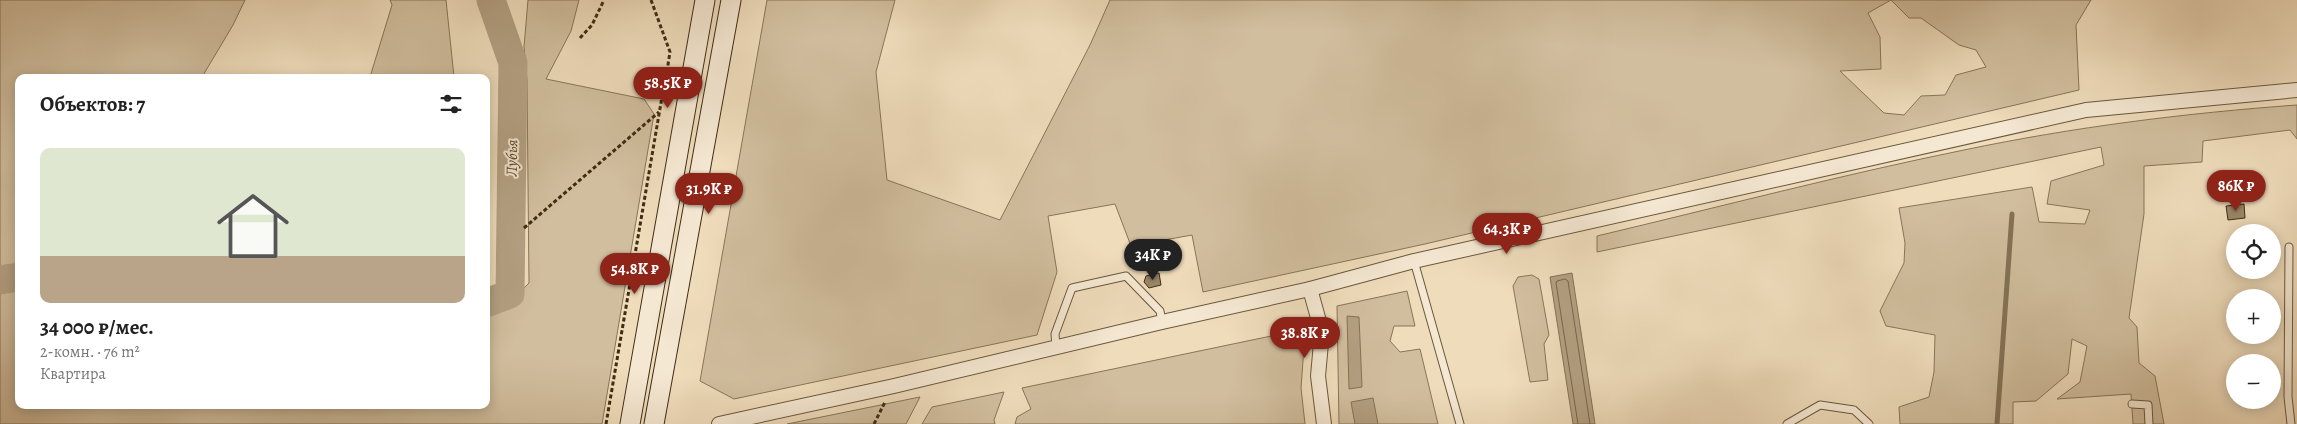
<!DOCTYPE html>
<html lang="ru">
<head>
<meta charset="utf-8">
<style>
  :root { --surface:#fff; --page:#f2f2f2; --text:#222; --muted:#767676; --line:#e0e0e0; --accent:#8f2418 }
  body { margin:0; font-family:Alegreya,serif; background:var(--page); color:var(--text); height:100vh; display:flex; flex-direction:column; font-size:19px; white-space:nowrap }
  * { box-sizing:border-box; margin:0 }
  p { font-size:16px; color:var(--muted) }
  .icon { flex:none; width:28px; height:28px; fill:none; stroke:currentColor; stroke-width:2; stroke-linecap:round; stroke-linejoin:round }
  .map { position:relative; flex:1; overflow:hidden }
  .drawer { position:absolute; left:15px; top:74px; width:475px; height:335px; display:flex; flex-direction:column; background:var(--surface); border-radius:10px; box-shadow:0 2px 12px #0003 }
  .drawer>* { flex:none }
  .fabs { position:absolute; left:2226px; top:224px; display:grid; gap:10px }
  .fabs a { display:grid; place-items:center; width:55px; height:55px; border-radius:50%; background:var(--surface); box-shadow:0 2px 12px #0003; font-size:25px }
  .price { position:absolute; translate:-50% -42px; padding:0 11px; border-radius:18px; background:var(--accent); color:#fff; font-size:16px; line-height:32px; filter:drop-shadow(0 1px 2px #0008) }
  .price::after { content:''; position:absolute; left:50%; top:30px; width:15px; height:11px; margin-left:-8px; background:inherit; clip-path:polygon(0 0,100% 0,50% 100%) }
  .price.current { background:#222; color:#fff }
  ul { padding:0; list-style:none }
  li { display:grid; align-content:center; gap:10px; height:265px; padding:0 25px }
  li+li { border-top:1px solid var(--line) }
  li span { display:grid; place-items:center; height:155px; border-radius:10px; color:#555 }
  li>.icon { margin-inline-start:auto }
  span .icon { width:90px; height:90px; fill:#fffc; stroke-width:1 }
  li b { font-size:21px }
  h2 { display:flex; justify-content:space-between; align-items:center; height:60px; padding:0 25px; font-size:21px }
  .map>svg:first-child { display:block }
  .green { fill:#d1be9e; stroke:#887558; fill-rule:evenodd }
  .water { fill:#b3a082; stroke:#847256 }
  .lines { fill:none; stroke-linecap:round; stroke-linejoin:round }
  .shore { stroke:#78664a; stroke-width:1 }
  .stream { stroke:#847256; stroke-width:5 }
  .river { stroke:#b3a082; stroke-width:29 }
  .building { fill:#9a886a; stroke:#3e2c13 }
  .lane-casing { stroke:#6a583d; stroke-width:9 }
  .street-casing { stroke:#6a583d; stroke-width:16 }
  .secondary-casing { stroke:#3e2c13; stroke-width:21 }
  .path { stroke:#3e2c13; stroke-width:3; stroke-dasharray:4 2.5; stroke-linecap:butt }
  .lane { stroke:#f5e8d3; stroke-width:7 }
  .street { stroke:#f5e8d3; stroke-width:14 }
  .secondary { stroke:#f5e8d3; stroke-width:19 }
  .labels { text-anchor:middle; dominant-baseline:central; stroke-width:4; stroke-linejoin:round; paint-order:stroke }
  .water-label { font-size:16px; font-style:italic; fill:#5b492f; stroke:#f5e8d3 }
</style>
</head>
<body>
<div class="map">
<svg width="2297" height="424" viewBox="0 0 2297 424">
  <rect width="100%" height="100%" fill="#efdcbb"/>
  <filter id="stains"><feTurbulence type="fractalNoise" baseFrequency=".004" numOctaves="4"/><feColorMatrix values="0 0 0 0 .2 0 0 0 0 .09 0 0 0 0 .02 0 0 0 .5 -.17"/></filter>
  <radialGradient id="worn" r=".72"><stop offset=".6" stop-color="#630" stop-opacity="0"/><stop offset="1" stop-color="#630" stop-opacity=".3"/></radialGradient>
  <!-- green -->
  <g class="green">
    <path d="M0,0H245L233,25L202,77L19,78V405H486V312L507,305L529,283L527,80L524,47L528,0H579L571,31L546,79L644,99L654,114L602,424H0Z"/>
    <path d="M390,0H446L454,77H370L392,5Z"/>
    <path d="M767,0H895L876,72L887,180L1000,220L1090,45L1110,0H2091L2076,25L2079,90L1425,244L1203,292L1192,235L1131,246L1115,204L1048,216L1057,272L1037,335L734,399L700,381ZM1891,0L1909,18H1921L1959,45L1976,50L1986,67L1956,75L1945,95L1921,96L1904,115L1884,113L1840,71L1881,69L1880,37L1868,13Z"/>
    <path d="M2297,105V139L2290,130L2203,141L2202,162L2144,166V214L2129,318L2137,327L2139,363L2155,376L2164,424H2133L2131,394L2057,399L2080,382L2087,346L2072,339L2068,374L2036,401L2013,402V424H1900L1899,407L1929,397L1934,372L1935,335L1886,326L1880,311L1904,263L1905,243L1899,208L2032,187L2039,222L2085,224L2090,210L2047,204L2051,181L2104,165L2101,147L1597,252V236C1719,207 1841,175 1964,150C2074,127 2186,113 2297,105Z"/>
    <path d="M1532,275L1539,279L1549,335L1544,344L1548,380L1530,382L1513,286L1518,277Z"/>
    <path d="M1407,291L1415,326H1394L1390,341L1400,352L1420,349L1438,424H1339L1337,306Z"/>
    <path d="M1300,330L1304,347L1301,388L1305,424H1015L1017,417L1031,409L1022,388Z"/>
    <path d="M1004,392L994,420L995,424H922L932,407Z"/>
    <path d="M920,397L906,424H787Z"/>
  </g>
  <!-- water -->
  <g class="water">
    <path d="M1572,273L1595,424H1573L1550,277Z"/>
    <path d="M1347,316L1359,317L1362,387L1349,389Z"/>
    <path d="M1373,398L1378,424H1355L1351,402Z"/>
  </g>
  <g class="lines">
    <!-- shore -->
    <path class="shore" d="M1578,424L1556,283L1557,281L1565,279L1568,281L1590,424"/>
    <!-- stream -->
    <path class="stream" d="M1997,424L2012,214"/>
    <!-- river -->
    <g class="river">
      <path d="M0,280L19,277"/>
      <path d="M486,303L510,294L513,63L491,0"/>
    </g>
  </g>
  <!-- building -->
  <g class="building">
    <path d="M2244,204L2245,218L2228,220L2226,206Z"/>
    <path d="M1159,273L1161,285L1149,288L1144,282L1146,276Z"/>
  </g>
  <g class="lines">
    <!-- lane casing -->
    <g class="lane-casing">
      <g id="lane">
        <path d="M2289,247L2288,397L2291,424"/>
        <path d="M1414,261L1460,424"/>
        <path d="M1056,347L1055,334L1072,288L1126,276L1160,311L1162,322"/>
        <path d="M2132,404L2148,405L2149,424"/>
        <path d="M1787,424L1820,405L1854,410L1869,424"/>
      </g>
    </g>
    <!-- street casing -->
    <g class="street-casing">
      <g id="street">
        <path d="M1310,289L1322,332L1318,376L1324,424"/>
        <path d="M719,424L894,386L1162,322L1310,289L1414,261L2086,110L2297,90"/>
      </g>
    </g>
    <!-- secondary casing -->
    <g class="secondary-casing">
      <g id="secondary">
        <path d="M630,424L705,0"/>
        <path d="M654,424L731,0"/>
      </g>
    </g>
    <!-- path -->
    <g class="path">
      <path d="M651,0L670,52L667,71L675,73"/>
      <path d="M580,38L592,25L604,0"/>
      <path d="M524,228L659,112"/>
      <path d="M606,424L663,91L674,75"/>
      <path d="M874,424L885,402"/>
    </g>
    <!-- lane -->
    <use href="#lane" class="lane"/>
    <!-- street -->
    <use href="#street" class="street"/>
    <!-- secondary -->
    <use href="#secondary" class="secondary"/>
  </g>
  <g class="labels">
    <!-- water labels -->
    <g class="water-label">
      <text transform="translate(512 158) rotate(-89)">Лубья</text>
    </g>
  </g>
  <rect width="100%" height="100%" filter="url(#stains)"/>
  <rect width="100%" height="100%" fill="url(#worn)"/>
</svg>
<div class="fabs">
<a><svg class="icon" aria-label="locate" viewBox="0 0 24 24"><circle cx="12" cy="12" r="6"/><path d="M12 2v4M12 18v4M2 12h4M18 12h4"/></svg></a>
<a>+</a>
<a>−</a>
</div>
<b class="price" style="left:668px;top:109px">58.5K ₽</b>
<b class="price" style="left:2236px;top:212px">86K ₽</b>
<b class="price" style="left:709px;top:215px">31.9K ₽</b>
<b class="price" style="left:1507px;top:255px">64.3K ₽</b>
<b class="price current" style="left:1153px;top:281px">34K ₽</b>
<b class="price" style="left:635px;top:295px">54.8K ₽</b>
<b class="price" style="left:1305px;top:359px">38.8K ₽</b>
<section class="drawer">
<h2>Объектов: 7<svg class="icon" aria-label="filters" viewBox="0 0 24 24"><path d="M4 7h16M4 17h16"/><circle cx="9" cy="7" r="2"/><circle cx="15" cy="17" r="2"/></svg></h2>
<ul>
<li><span style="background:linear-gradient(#dfe7d0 70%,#b9a48a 0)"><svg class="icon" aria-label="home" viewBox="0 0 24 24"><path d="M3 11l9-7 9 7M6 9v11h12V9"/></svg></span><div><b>34 000 ₽/мес.</b><p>2-комн. · 76 m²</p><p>Квартира</p></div></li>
</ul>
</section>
</div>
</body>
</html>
